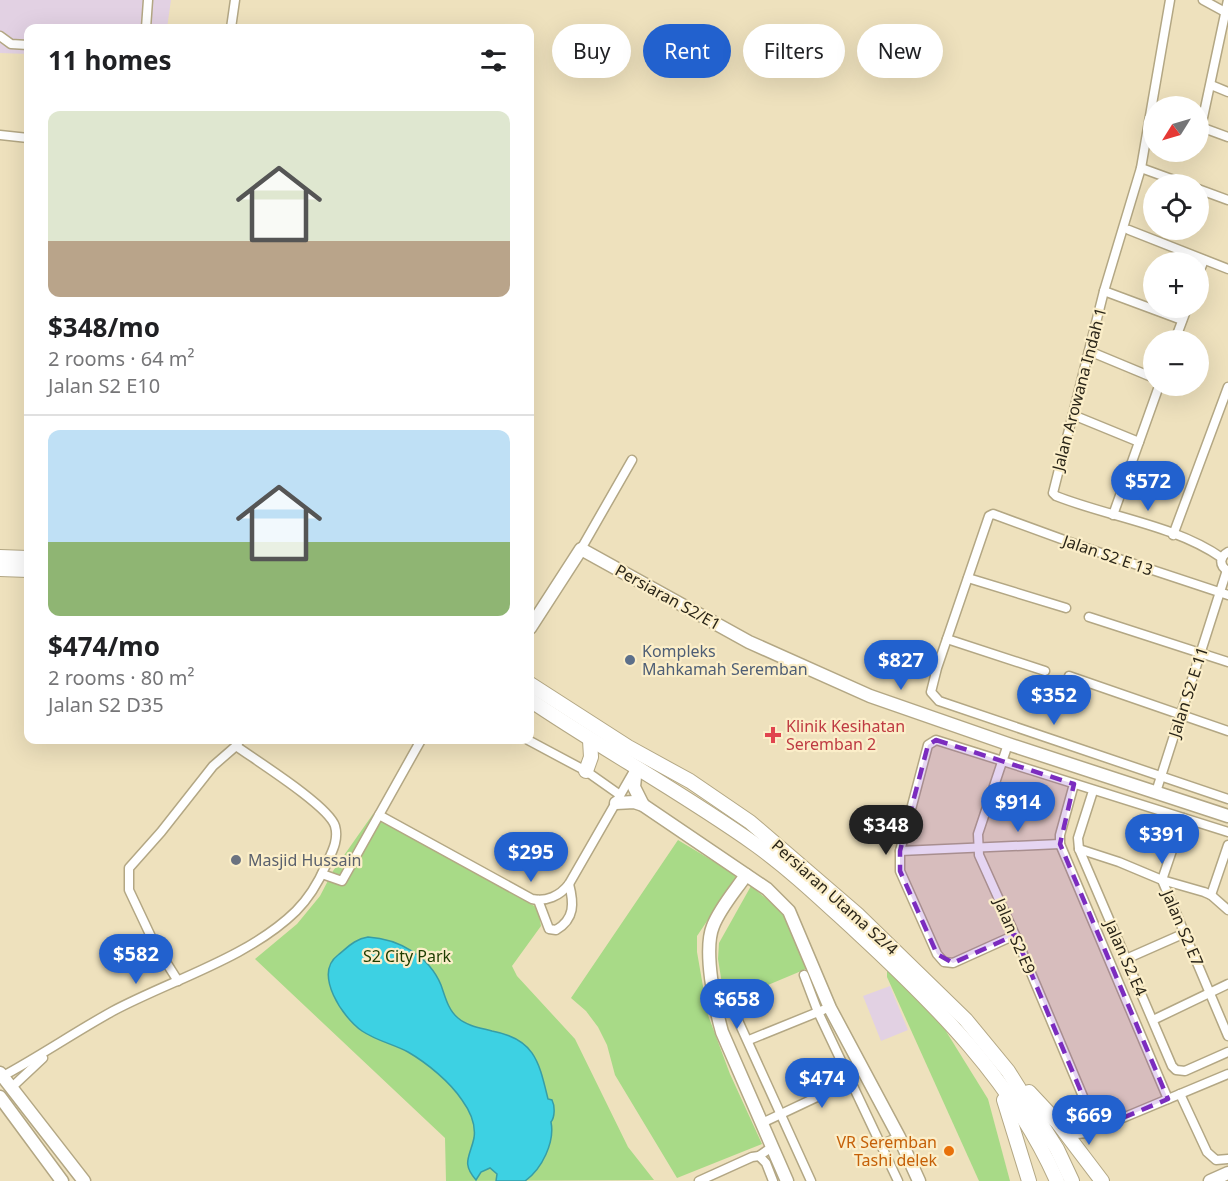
<!DOCTYPE html>
<html lang="en">
<head>
<meta charset="utf-8">
<style>
  :root { --surface:#fff; --page:#f2f2f2; --text:#202124; --muted:#757577; --line:#e0e0e0; --accent:#2261ce }
  body { margin:0; font-family:"Noto Sans",sans-serif; background:var(--page); color:var(--text); height:100vh; display:flex; flex-direction:column; font-size:22px; white-space:nowrap }
  * { box-sizing:border-box; margin:0 }
  p { font-size:20px; color:var(--muted) }
  .icon { flex:none; width:33px; height:33px; fill:none; stroke:currentColor; stroke-width:2; stroke-linecap:round; stroke-linejoin:round }
  .map { position:relative; flex:1; overflow:hidden }
  .panel { position:absolute; left:24px; top:24px; width:510px; height:720px; display:flex; flex-direction:column; background:var(--surface); border-radius:12px; box-shadow:0 6px 24px #0002 }
  .panel>* { flex:none }
  .top-card { position:absolute; left:552px; top:24px; width:570px; height:54px; display:flex; gap:12px }
  .needle { width:39px; rotate:233deg }
  .tools { position:absolute; left:1143px; top:96px; display:grid; gap:12px }
  .tools a { display:grid; place-items:center; width:66px; height:66px; border-radius:50%; background:var(--surface); box-shadow:0 6px 24px #0002; font-size:30px }
  .price { position:absolute; translate:-50% -51px; padding:0 14px; border-radius:21px; background:var(--accent); color:#fff; font-size:20px; line-height:39px; filter:drop-shadow(0 2px 3px #0008) }
  .price::after { content:''; position:absolute; left:50%; top:36px; width:18px; height:14px; margin-left:-9px; background:inherit; clip-path:polygon(0 0,100% 0,50% 100%) }
  .price.on { background:#222; color:#fff }
  ul { padding:0; list-style:none }
  li { display:grid; align-content:center; gap:12px; height:318px; padding:0 24px }
  li+li { border-top:2px solid var(--line) }
  li span { display:grid; place-items:center; height:186px; border-radius:12px; color:#555 }
  li>.icon { margin-inline-start:auto }
  span .icon { width:108px; height:108px; fill:#fffc; stroke-width:1 }
  li b { font-size:26px }
  h2 { display:flex; justify-content:space-between; align-items:center; height:72px; padding:0 24px; font-size:26px }
  .chip { padding:0 21px; border-radius:27px; background:var(--surface); box-shadow:0 6px 24px #0002; font-size:21px; line-height:54px }
  .chip.on { background:var(--accent); color:#fff }
  .map>svg:first-child { display:block }
  .industrial { fill:#e2d1e3 }
  .green { fill:#a8da87 }
  .water { fill:#3dd1e3; stroke:#379da6; stroke-width:1.5 }
  .lines { fill:none; stroke-linecap:round; stroke-linejoin:round }
  .street-casing { stroke:#b3a784; stroke-width:11 }
  .secondary-casing { stroke:#b3a784; stroke-width:15 }
  .primary-casing { stroke:#b3a784; stroke-width:16 }
  .street { stroke:#fff; stroke-width:8 }
  .secondary { stroke:#fff; stroke-width:12 }
  .primary { stroke:#fff; stroke-width:14 }
  .marked { fill:#7b2cbf; fill-opacity:0.2; stroke:#7b2cbf; stroke-width:4.5; stroke-dasharray:12 8; stroke-linejoin:round }
  .service-dot { fill:#5c6f8a; stroke:#fbeec9; stroke-width:2 }
  .health-dot { fill:#e0444e; stroke:#fbeec9; stroke-width:2 }
  .worship-dot { fill:#6b7280; stroke:#fbeec9; stroke-width:2 }
  .food-dot { fill:#e8710a; stroke:#fbeec9; stroke-width:2 }
  .labels { text-anchor:middle; dominant-baseline:central; stroke-width:4.5; stroke-linejoin:round; paint-order:stroke }
  .street-label { font-size:16px; fill:#2a2518; stroke:#fbeec9 }
  .service-label { font-size:16px; fill:#4e5e75; stroke:#fbeec9; text-anchor:start }
  .health-label { font-size:16px; fill:#be3a42; stroke:#fbeec9; text-anchor:start }
  .worship-label { font-size:16px; fill:#5b616d; stroke:#fbeec9; text-anchor:start }
  .park-label { font-size:16px; fill:#1d3c00; stroke:#fbeec9 }
  .food-label { font-size:16px; fill:#c56008; stroke:#fbeec9; text-anchor:end }
</style>
</head>
<body>
<div class="map">
<svg width="1228" height="1181" viewBox="0 0 1228 1181">
  <rect width="100%" height="100%" fill="#eee1bd"/>
  <!-- industrial -->
  <g class="industrial">
    <path d="M0,0H171L167,28H28V54L0,53Z"/>
    <path d="M890,986L908,1030L881,1041L863,996Z"/>
  </g>
  <!-- green -->
  <g class="green">
    <path d="M373,814L538,908L541,926L512,966L517,976L575,1039L628,1147L654,1180L446,1181L445,1138L255,959L297,924L320,896L333,871Z"/>
    <path d="M678,840L733,873L736,878L697,936V952L708,1015L730,1074L762,1144L677,1178L615,1075L607,1045L598,1027L586,1011L571,998Z"/>
    <path d="M751,886L780,910L787,918L806,969L725,1003L718,959L719,943Z"/>
    <path d="M887,969L944,1028L988,1099L1010,1181H979L887,977Z"/>
  </g>
  <!-- water -->
  <path class="water" d="M368,937C399,939 429,956 441,985C445,996 448,1010 458,1018C467,1026 481,1028 492,1031C535,1039 539,1062 548,1099L552,1100C555,1106 555,1117 551,1122C555,1142 542,1169 525,1181H496L497,1174L490,1168L481,1172L476,1180C461,1163 470,1157 474,1138C476,1125 470,1111 462,1100C450,1082 427,1063 408,1052C393,1044 377,1041 362,1031C343,1018 313,974 338,955C348,947 355,939 368,937Z"/>
  <g class="lines">
    <!-- street casing -->
    <g class="street-casing">
      <g id="street">
        <path d="M1170,0L1141,168L1104,291L1053,493L1056,496C1109,517 1175,525 1222,558"/>
        <path d="M1203,0L1225,12"/>
        <path d="M146,28L148,0"/>
        <path d="M231,28L235,0"/>
        <path d="M0,36L11,44L28,45"/>
        <path d="M1211,85L1228,92"/>
        <path d="M1198,126L1228,137"/>
        <path d="M1201,127L1228,0"/>
        <path d="M0,135L28,138"/>
        <path d="M1141,168L1185,184"/>
        <path d="M1198,189L1228,200"/>
        <path d="M1129,230L1228,269"/>
        <path d="M1198,275L1204,260"/>
        <path d="M1104,291L1182,320"/>
        <path d="M1175,340L1187,308"/>
        <path d="M1089,351L1154,378"/>
        <path d="M1073,415L1139,442"/>
        <path d="M1113,515L1159,386"/>
        <path d="M1173,535L1228,387"/>
        <path d="M581,549L632,460"/>
        <path d="M1228,552C1219,557 1219,566 1228,571"/>
        <path d="M968,578L1066,608"/>
        <path d="M1228,595L1086,548L993,514L989,516L937,668L931,692L939,701L1228,799"/>
        <path d="M1089,617L1228,662"/>
        <path d="M947,639L1045,671"/>
        <path d="M1069,676L1228,731"/>
        <path d="M528,740L586,771L620,795"/>
        <path d="M1008,744L978,834L979,855L1015,935L1095,1125"/>
        <path d="M1074,784L1060,835V844L1168,1099"/>
        <path d="M1093,791L1078,838L1079,849L1172,1066L1176,1070L1185,1071L1228,1052"/>
        <path d="M1156,792L1227,570"/>
        <path d="M379,815L532,899C546,902 560,896 569,884L634,771"/>
        <path d="M1183,818L1162,880L1228,1036"/>
        <path d="M1079,849L1119,862L1162,880L1204,892L1211,895L1228,910"/>
        <path d="M900,851L1060,844"/>
        <path d="M322,874L342,881L421,740"/>
        <path d="M1211,895L1228,845"/>
        <path d="M538,900L549,929L556,930C575,919 574,903 569,884"/>
        <path d="M1015,935L953,963L944,962L937,954L900,871V851L928,745L936,740L1228,832"/>
        <path d="M1126,959L1185,933"/>
        <path d="M804,975L818,1012L898,1181"/>
        <path d="M178,981L154,943L129,890V868L161,832L213,766L236,746"/>
        <path d="M731,1005L811,1181"/>
        <path d="M1153,1020L1228,984"/>
        <path d="M749,1040L823,1010"/>
        <path d="M3,1076C40,1056 75,1032 113,1011C171,980 248,958 296,911C308,899 319,881 326,865C332,852 339,840 335,826C329,806 257,761 236,746L240,740"/>
        <path d="M11,1088L43,1058"/>
        <path d="M1180,1094L1207,1152L1216,1160L1228,1159"/>
        <path d="M762,1123L851,1081"/>
        <path d="M1095,1125L1101,1127L1228,1074"/>
        <path d="M1067,1135L1087,1133L1095,1125"/>
        <path d="M880,1145L899,1137"/>
        <path d="M759,1156L766,1163L773,1181"/>
        <path d="M699,1181L752,1157L759,1156L772,1147"/>
      </g>
    </g>
    <!-- secondary casing -->
    <g class="secondary-casing">
      <g id="secondary">
        <path d="M530,628L581,549L749,642L870,696L1008,744L1228,816"/>
        <path d="M636,767L634,787L643,805"/>
        <path d="M616,803L634,802L643,805L767,889L789,911L830,1008L899,1137L919,1181"/>
        <path d="M746,875C735,891 720,908 713,926C703,950 715,1007 722,1032L787,1181"/>
        <path d="M0,1073L84,1181"/>
        <path d="M0,1097L62,1181"/>
        <path d="M1210,1181L1228,1173"/>
      </g>
    </g>
    <!-- primary casing -->
    <g class="primary-casing">
      <g id="primary">
        <path d="M0,557L28,558"/>
        <path d="M0,569L28,570"/>
        <path d="M530,684L628,747L690,781L750,822L857,914L966,1020L1008,1071L1057,1149L1072,1181"/>
        <path d="M530,700C604,750 683,793 756,845C792,871 823,901 856,931C935,1004 1013,1081 1057,1181"/>
        <path d="M586,771L591,757L590,740"/>
        <path d="M1029,1092L1058,1123L1102,1181"/>
        <path d="M1004,1100L1029,1181"/>
      </g>
    </g>
    <!-- street -->
    <use href="#street" class="street"/>
    <!-- secondary -->
    <use href="#secondary" class="secondary"/>
    <!-- primary -->
    <use href="#primary" class="primary"/>
  </g>
  <!-- marked area -->
  <path class="marked" d="M936,740L1074,784L1060,844L1168,1099L1101,1127L1095,1125L1015,935L953,963L937,954L900,871V851L928,745Z"/>
  <!-- markers -->
  <circle class="service-dot" cx="630" cy="660" r="6"/>
  <path class="health-dot" d="M770 726h6v6h6v6h-6v6h-6v-6h-6v-6h6z"/>
  <circle class="worship-dot" cx="236" cy="860" r="6"/>
  <circle class="food-dot" cx="949" cy="1151" r="6"/>
  <g class="labels">
    <!-- street labels -->
    <g class="street-label">
      <text transform="translate(1079 389) rotate(-75)">Jalan Arowana Indah 1</text>
      <text transform="translate(1108 555) rotate(19)">Jalan S2 E 13</text>
      <text transform="translate(668 597) rotate(29)">Persiaran S2/E1</text>
      <text transform="translate(1188 692) rotate(-72)">Jalan S2 E 11</text>
      <text transform="translate(835 897) rotate(42)">Persiaran Utama S2/4</text>
      <text transform="translate(1183 928) rotate(67)">Jalan S2 E7</text>
      <text transform="translate(1015 936) rotate(67)">Jalan S2 E9</text>
      <text transform="translate(1126 958) rotate(66)">Jalan S2 E4</text>
    </g>
    <!-- service labels -->
    <g class="service-label">
      <text x="642" y="651">Kompleks<tspan x="642" dy="18">Mahkamah Seremban</tspan></text>
    </g>
    <!-- health labels -->
    <g class="health-label">
      <text x="786" y="726">Klinik Kesihatan<tspan x="786" dy="18">Seremban 2</tspan></text>
    </g>
    <!-- worship labels -->
    <g class="worship-label">
      <text x="248" y="860">Masjid Hussain</text>
    </g>
    <!-- park labels -->
    <g class="park-label">
      <text x="407" y="956">S2 City Park</text>
    </g>
    <!-- food labels -->
    <g class="food-label">
      <text x="937" y="1142">VR Seremban<tspan x="937" dy="18">Tashi delek</tspan></text>
    </g>
  </g>
</svg>
<div class="tools">
<a><svg class="needle" viewBox="-14 -14 28 28"><path d="M0-13l5 13h-10z" fill="#e53935"/><path d="M0 13l5-13h-10z" fill="#757577"/></svg></a>
<a><svg class="icon" aria-label="locate" viewBox="0 0 24 24"><circle cx="12" cy="12" r="6"/><path d="M12 2v4M12 18v4M2 12h4M18 12h4"/></svg></a>
<a>+</a>
<a>−</a>
</div>
<b class="price" style="left:1148px;top:512px">$572</b>
<b class="price" style="left:901px;top:691px">$827</b>
<b class="price" style="left:1054px;top:726px">$352</b>
<b class="price" style="left:1018px;top:833px">$914</b>
<b class="price on" style="left:886px;top:856px">$348</b>
<b class="price" style="left:1162px;top:865px">$391</b>
<b class="price" style="left:531px;top:883px">$295</b>
<b class="price" style="left:136px;top:985px">$582</b>
<b class="price" style="left:737px;top:1030px">$658</b>
<b class="price" style="left:822px;top:1109px">$474</b>
<b class="price" style="left:1089px;top:1146px">$669</b>
<div class="top-card">
<a class="chip">Buy</a>
<a class="chip on">Rent</a>
<a class="chip">Filters</a>
<a class="chip">New</a>
</div>
<section class="panel">
<h2>11 homes<svg class="icon" aria-label="filters" viewBox="0 0 24 24"><path d="M4 7h16M4 17h16"/><circle cx="9" cy="7" r="2"/><circle cx="15" cy="17" r="2"/></svg></h2>
<ul>
<li><span style="background:linear-gradient(#dfe7d0 70%,#b9a48a 0)"><svg class="icon" aria-label="home" viewBox="0 0 24 24"><path d="M3 11l9-7 9 7M6 9v11h12V9"/></svg></span><div><b>$348/mo</b><p>2 rooms · 64 m²</p><p>Jalan S2 E10</p></div></li>
<li><span style="background:linear-gradient(#bfe0f5 60%,#8fb573 0)"><svg class="icon" aria-label="home" viewBox="0 0 24 24"><path d="M3 11l9-7 9 7M6 9v11h12V9"/></svg></span><div><b>$474/mo</b><p>2 rooms · 80 m²</p><p>Jalan S2 D35</p></div></li>
</ul>
</section>
</div>
</body>
</html>
